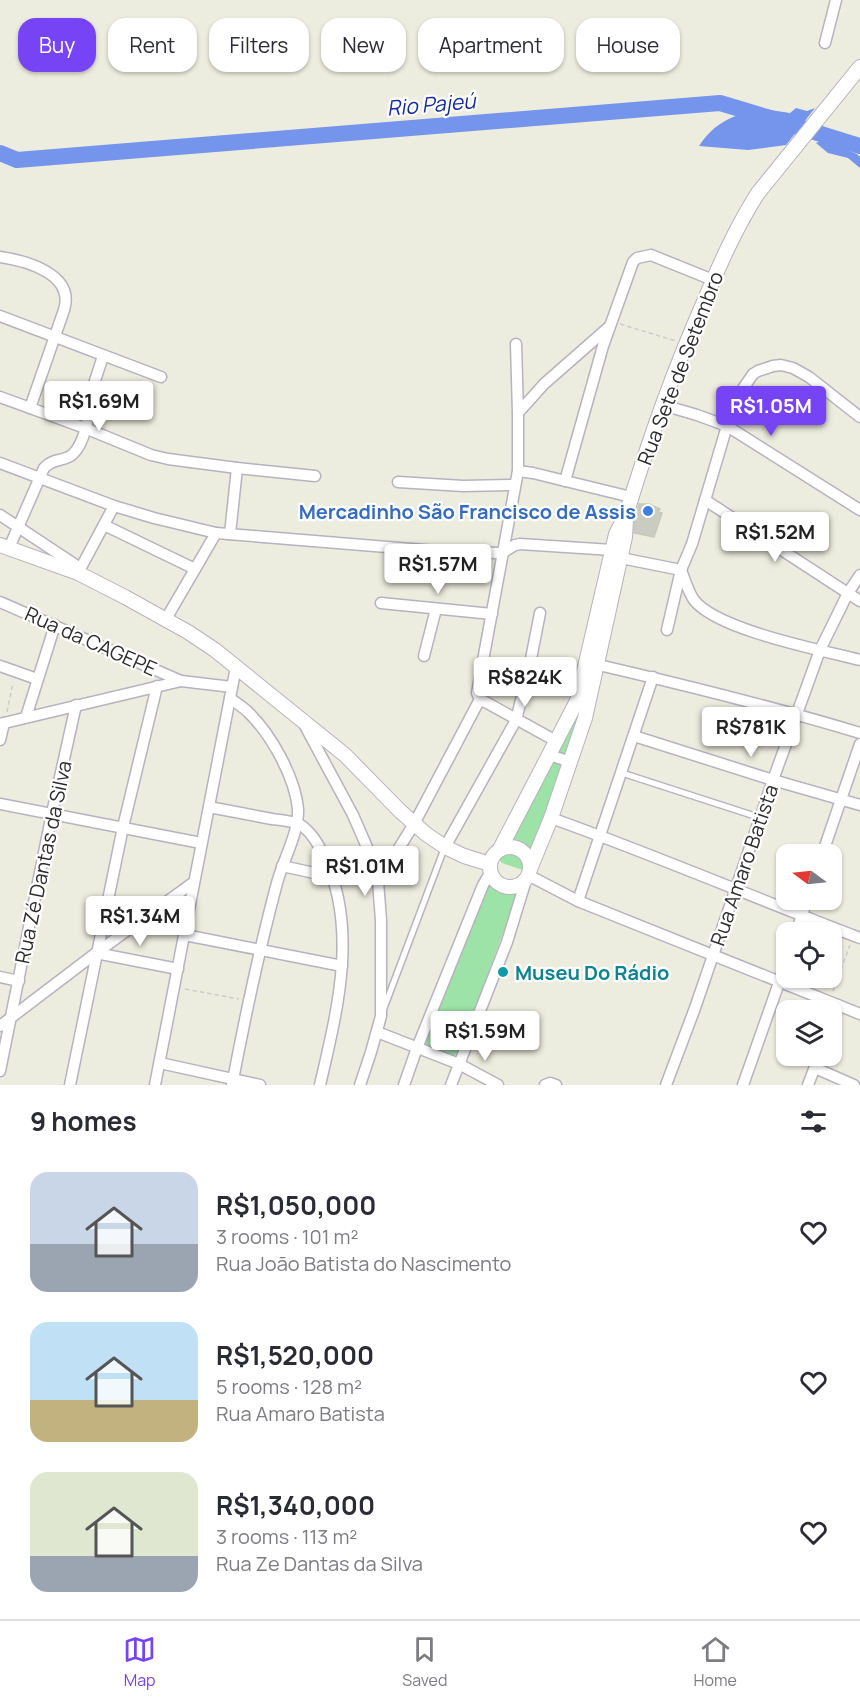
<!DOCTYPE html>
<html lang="en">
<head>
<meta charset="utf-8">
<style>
  :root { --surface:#fff; --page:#f7f7f7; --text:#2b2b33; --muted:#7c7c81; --line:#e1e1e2; --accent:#7644f5 }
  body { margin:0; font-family:Manrope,sans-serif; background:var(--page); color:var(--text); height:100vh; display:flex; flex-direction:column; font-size:22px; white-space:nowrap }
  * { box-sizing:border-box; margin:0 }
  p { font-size:20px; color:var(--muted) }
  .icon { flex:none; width:33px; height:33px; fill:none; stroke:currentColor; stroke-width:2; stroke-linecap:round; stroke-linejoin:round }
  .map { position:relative; height:1085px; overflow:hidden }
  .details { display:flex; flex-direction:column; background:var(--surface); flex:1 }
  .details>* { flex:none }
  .guide { position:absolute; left:18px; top:18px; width:825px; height:54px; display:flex; gap:12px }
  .needle { width:39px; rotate:285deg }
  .fabs { position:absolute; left:776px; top:844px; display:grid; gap:12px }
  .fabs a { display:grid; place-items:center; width:66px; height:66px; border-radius:12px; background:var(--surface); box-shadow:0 2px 4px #0004; font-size:30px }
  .price { position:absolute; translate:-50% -51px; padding:0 14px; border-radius:6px; background:#fff; color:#222; font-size:20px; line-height:39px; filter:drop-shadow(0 2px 3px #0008) }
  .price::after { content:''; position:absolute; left:50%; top:36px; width:18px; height:14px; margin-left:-9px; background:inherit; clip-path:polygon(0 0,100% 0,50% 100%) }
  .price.selected { background:var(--accent); color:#fff }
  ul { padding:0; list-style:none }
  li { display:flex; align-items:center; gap:18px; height:150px; padding:0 30px }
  li span { display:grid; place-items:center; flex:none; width:168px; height:120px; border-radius:18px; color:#555 }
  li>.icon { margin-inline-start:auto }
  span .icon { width:72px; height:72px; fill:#fffc; stroke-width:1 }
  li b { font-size:26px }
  h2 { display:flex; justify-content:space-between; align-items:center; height:72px; padding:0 30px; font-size:26px }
  .tag { padding:0 21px; border-radius:18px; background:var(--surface); box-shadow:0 2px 4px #0004; font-size:21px; line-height:54px }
  .tag.selected { background:var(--accent); color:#fff }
  .dock { display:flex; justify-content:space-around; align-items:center; height:84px; border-top:2px solid var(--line); background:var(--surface); font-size:16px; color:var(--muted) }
  .dock a { display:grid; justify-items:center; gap:3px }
  .dock .selected { color:var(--accent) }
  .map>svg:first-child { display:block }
  .green { fill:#9de2a6 }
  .water { fill:#7594ec }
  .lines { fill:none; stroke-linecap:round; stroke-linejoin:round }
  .river { stroke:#7594ec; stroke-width:16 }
  .building { fill:#cbccc1; stroke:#c7c9b8; stroke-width:1.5 }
  .service-casing { stroke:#b6b2bf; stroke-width:8 }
  .minor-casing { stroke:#b6b2bf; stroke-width:13 }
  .tertiary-casing { stroke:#b6b2bf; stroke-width:16 }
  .path { stroke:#ccc; stroke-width:1.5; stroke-dasharray:4.5 3; stroke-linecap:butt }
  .service { stroke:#fff; stroke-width:5 }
  .minor { stroke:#fff; stroke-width:10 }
  .tertiary { stroke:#fff; stroke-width:14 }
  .shop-dot { fill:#3f7fe0; stroke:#fff; stroke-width:2 }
  .culture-dot { fill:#0f9aa8; stroke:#fff; stroke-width:2 }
  .labels { text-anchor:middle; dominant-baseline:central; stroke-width:4.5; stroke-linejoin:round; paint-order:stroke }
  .street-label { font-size:20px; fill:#2c2c2c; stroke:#fff }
  .shop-label { font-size:20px; font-weight:bold; fill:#366cbe; stroke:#fff; text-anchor:end }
  .culture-label { font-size:20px; font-weight:bold; fill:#0d838f; stroke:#fff; text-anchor:start }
  .water-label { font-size:21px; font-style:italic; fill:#112b9b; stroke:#fff }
</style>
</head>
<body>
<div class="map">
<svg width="860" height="1085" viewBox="0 0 860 1085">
  <rect width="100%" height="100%" fill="#ededdf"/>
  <!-- green -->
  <g class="green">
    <path d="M582,700H586L528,867L523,870L502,863L498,858L567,732Z"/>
    <path d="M495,876L517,883L519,889L462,1045C460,1048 459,1052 456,1054C449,1060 429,1050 424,1044L490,878Z"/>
  </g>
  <!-- water -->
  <g class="water">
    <path d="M757,108L790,113L796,108L807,111L815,108L786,145L748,150L699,146C716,121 730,118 757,108Z"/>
    <path d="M822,140L857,154L860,157V168L848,158L828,153L816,143Z"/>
  </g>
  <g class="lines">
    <!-- river -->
    <g class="river">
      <path d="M795,126L860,146"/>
      <path d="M0,153L17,160L720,103L770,118"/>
    </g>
  </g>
  <!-- building -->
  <path class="building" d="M639,504H649L660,509L658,512L662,513L654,537L634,533L635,519Z"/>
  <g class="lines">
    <!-- service casing -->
    <g class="service-casing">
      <g id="service">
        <path d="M622,773L761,818"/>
        <path d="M384,1008L444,849"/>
      </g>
    </g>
    <!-- minor casing -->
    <g class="minor-casing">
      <g id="minor">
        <path d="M825,43L836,0"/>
        <path d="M0,257C27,261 75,274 64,310L30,408"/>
        <path d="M0,316L161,377"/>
        <path d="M0,397L85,428L151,455L168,459L237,468L315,476"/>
        <path d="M663,405L697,415L727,426L860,510"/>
        <path d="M518,413L544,384L609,327"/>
        <path d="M0,463L114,506L154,518L216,533L448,552L502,553L515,545L520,544L612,550"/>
        <path d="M518,471L533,473L631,497"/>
        <path d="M565,481L603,346L633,262L637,258L651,255L713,280"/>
        <path d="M398,482L463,486L514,485"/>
        <path d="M705,500L860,601"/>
        <path d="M0,515L80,568"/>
        <path d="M104,525L195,569"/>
        <path d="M230,534L237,468"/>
        <path d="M9,548L44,468C54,457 65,462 73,454C88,439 89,407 93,387C96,377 100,366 103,356"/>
        <path d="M621,558L681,570C685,580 688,592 694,600C717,630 821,650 860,660"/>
        <path d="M78,573L114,506"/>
        <path d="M0,602L181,681"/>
        <path d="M381,603L492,614"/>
        <path d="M166,619L216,533"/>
        <path d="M667,630L681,570L692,544L727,426L740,393L753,374L758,371L773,366L781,365L793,368L809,377L860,417"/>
        <path d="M424,656L436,609"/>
        <path d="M590,663C681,684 771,706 860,733"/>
        <path d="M0,666L37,679"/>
        <path d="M230,698C236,703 243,707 248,712C271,734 295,777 298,809C299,833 283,860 277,883C259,950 245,1017 232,1085"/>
        <path d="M480,699L556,741"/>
        <path d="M26,717L55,625"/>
        <path d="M0,724L181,681L232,687"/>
        <path d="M304,724L353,815L373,861L378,882L381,920V1016L371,1052L360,1085"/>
        <path d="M634,736L773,780L860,805"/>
        <path d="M0,740L4,723"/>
        <path d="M549,755L571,762"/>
        <path d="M0,804L201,843"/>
        <path d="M209,807C230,811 251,815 272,819C280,820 291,821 299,824C311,831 318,844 324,856C359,929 337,1011 320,1085"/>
        <path d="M551,818C655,855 757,899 860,938"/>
        <path d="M445,847L516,720L530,664L540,613"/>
        <path d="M822,855L860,744"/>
        <path d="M282,866L333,877"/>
        <path d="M528,875L578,901L860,1014"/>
        <path d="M378,882L414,824L480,699L477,693L518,471V413L516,344"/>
        <path d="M578,901L653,677"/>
        <path d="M796,933L807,900"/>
        <path d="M185,935L342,966"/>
        <path d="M96,953L178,969"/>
        <path d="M0,977L19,981"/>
        <path d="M831,1024L838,1005"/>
        <path d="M0,1026L96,953L194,882"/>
        <path d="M377,1032L459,1064L498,1085"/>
        <path d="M160,1063L260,1085"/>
        <path d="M815,1068L854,1085"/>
        <path d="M0,1071L52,813L76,705"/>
        <path d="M70,1085L123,827L157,686"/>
        <path d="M155,1085L236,667"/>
        <path d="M404,1085L417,1048L483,885L490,873"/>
        <path d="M451,1085L507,942L526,880"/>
        <path d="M545,1085L550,1083L556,1085"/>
        <path d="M666,1085L695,1008L773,780L820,650L848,593L860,575"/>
        <path d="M743,1085L786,963"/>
        <path d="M808,1085L819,1056"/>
      </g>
    </g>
    <!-- tertiary casing -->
    <g class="tertiary-casing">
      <g id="tertiary">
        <path d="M0,545L78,573L125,597L188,632L215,650L345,755L400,811L426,834L445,847L464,856L490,864"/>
        <circle cx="510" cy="867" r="20"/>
        <path d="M500,849L577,701L616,534L626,515C648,443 673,372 703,304C719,266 736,227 758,193L860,67"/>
        <path d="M530,869L551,818L585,718L625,537L626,519"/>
      </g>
    </g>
    <!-- path -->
    <g class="path">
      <path d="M620,324L676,341"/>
      <path d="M7,712L13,682"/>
      <path d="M185,989L239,999"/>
      <path d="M833,991L850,945"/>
    </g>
    <!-- service -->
    <use href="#service" class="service"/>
    <!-- minor -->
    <use href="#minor" class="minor"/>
    <!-- tertiary -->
    <use href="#tertiary" class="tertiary"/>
  </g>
  <!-- markers -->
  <circle class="shop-dot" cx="648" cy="511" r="6"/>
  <circle class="culture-dot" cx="503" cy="972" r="6"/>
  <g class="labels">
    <!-- street labels -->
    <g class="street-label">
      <text transform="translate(680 368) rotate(-69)">Rua Sete de Setembro</text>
      <text transform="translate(91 641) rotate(24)">Rua da CAGEPE</text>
      <text transform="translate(43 862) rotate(-78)">Rua Zé Dantas da Silva</text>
      <text transform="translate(744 865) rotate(-71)">Rua Amaro Batista</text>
    </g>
    <!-- shop labels -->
    <g class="shop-label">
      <text x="636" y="511">Mercadinho São Francisco de Assis</text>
    </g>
    <!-- culture labels -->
    <g class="culture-label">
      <text x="515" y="972">Museu Do Rádio</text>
    </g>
    <!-- water labels -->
    <g class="water-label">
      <text transform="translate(431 104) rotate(-5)">Rio Pajeú</text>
    </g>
  </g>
</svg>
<div class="fabs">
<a><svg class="needle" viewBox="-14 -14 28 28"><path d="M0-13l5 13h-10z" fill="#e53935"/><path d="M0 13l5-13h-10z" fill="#7c7c81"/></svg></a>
<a><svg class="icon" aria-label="locate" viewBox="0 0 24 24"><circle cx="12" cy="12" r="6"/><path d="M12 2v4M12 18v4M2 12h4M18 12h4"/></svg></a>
<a><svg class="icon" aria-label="layers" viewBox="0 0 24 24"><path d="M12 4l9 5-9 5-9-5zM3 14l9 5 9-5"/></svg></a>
</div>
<b class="price" style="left:99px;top:432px">R$1.69M</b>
<b class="price selected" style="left:771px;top:437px">R$1.05M</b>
<b class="price" style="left:775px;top:563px">R$1.52M</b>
<b class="price" style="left:438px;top:595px">R$1.57M</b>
<b class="price" style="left:525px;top:708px">R$824K</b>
<b class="price" style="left:751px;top:758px">R$781K</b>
<b class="price" style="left:365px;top:897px">R$1.01M</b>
<b class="price" style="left:140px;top:947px">R$1.34M</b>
<b class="price" style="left:485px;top:1062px">R$1.59M</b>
<div class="guide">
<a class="tag selected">Buy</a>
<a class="tag">Rent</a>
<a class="tag">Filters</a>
<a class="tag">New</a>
<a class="tag">Apartment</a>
<a class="tag">House</a>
</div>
</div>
<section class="details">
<h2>9 homes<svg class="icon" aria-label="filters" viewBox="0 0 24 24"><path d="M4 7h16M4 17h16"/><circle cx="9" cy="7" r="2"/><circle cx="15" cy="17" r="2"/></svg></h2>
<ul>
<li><span style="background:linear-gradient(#c9d6e8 60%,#9aa5b1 0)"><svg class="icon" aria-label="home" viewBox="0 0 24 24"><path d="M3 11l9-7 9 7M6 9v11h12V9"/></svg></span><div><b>R$1,050,000</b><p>3 rooms · 101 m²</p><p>Rua João Batista do Nascimento</p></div><svg class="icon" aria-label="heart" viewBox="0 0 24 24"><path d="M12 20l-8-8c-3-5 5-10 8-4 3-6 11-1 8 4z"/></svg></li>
<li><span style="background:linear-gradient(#bfe0f5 65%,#c2b280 0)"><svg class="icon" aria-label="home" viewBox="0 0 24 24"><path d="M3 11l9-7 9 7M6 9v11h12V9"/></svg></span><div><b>R$1,520,000</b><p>5 rooms · 128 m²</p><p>Rua Amaro Batista</p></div><svg class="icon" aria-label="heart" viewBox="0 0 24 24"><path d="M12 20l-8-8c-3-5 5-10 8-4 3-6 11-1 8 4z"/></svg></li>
<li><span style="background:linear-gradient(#dfe7d0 70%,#9aa5b1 0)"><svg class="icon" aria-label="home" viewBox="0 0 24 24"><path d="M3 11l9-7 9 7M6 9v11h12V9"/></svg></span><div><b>R$1,340,000</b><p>3 rooms · 113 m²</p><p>Rua Ze Dantas da Silva</p></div><svg class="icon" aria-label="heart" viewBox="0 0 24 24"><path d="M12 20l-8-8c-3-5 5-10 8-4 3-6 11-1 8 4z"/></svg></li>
</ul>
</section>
<nav class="dock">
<a class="selected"><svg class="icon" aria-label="map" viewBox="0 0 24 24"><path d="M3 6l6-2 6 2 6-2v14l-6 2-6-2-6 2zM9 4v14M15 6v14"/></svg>Map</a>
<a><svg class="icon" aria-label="saved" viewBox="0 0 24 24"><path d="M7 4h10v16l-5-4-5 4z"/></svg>Saved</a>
<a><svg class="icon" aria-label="home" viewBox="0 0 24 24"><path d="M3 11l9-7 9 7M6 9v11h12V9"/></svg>Home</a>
</nav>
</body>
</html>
